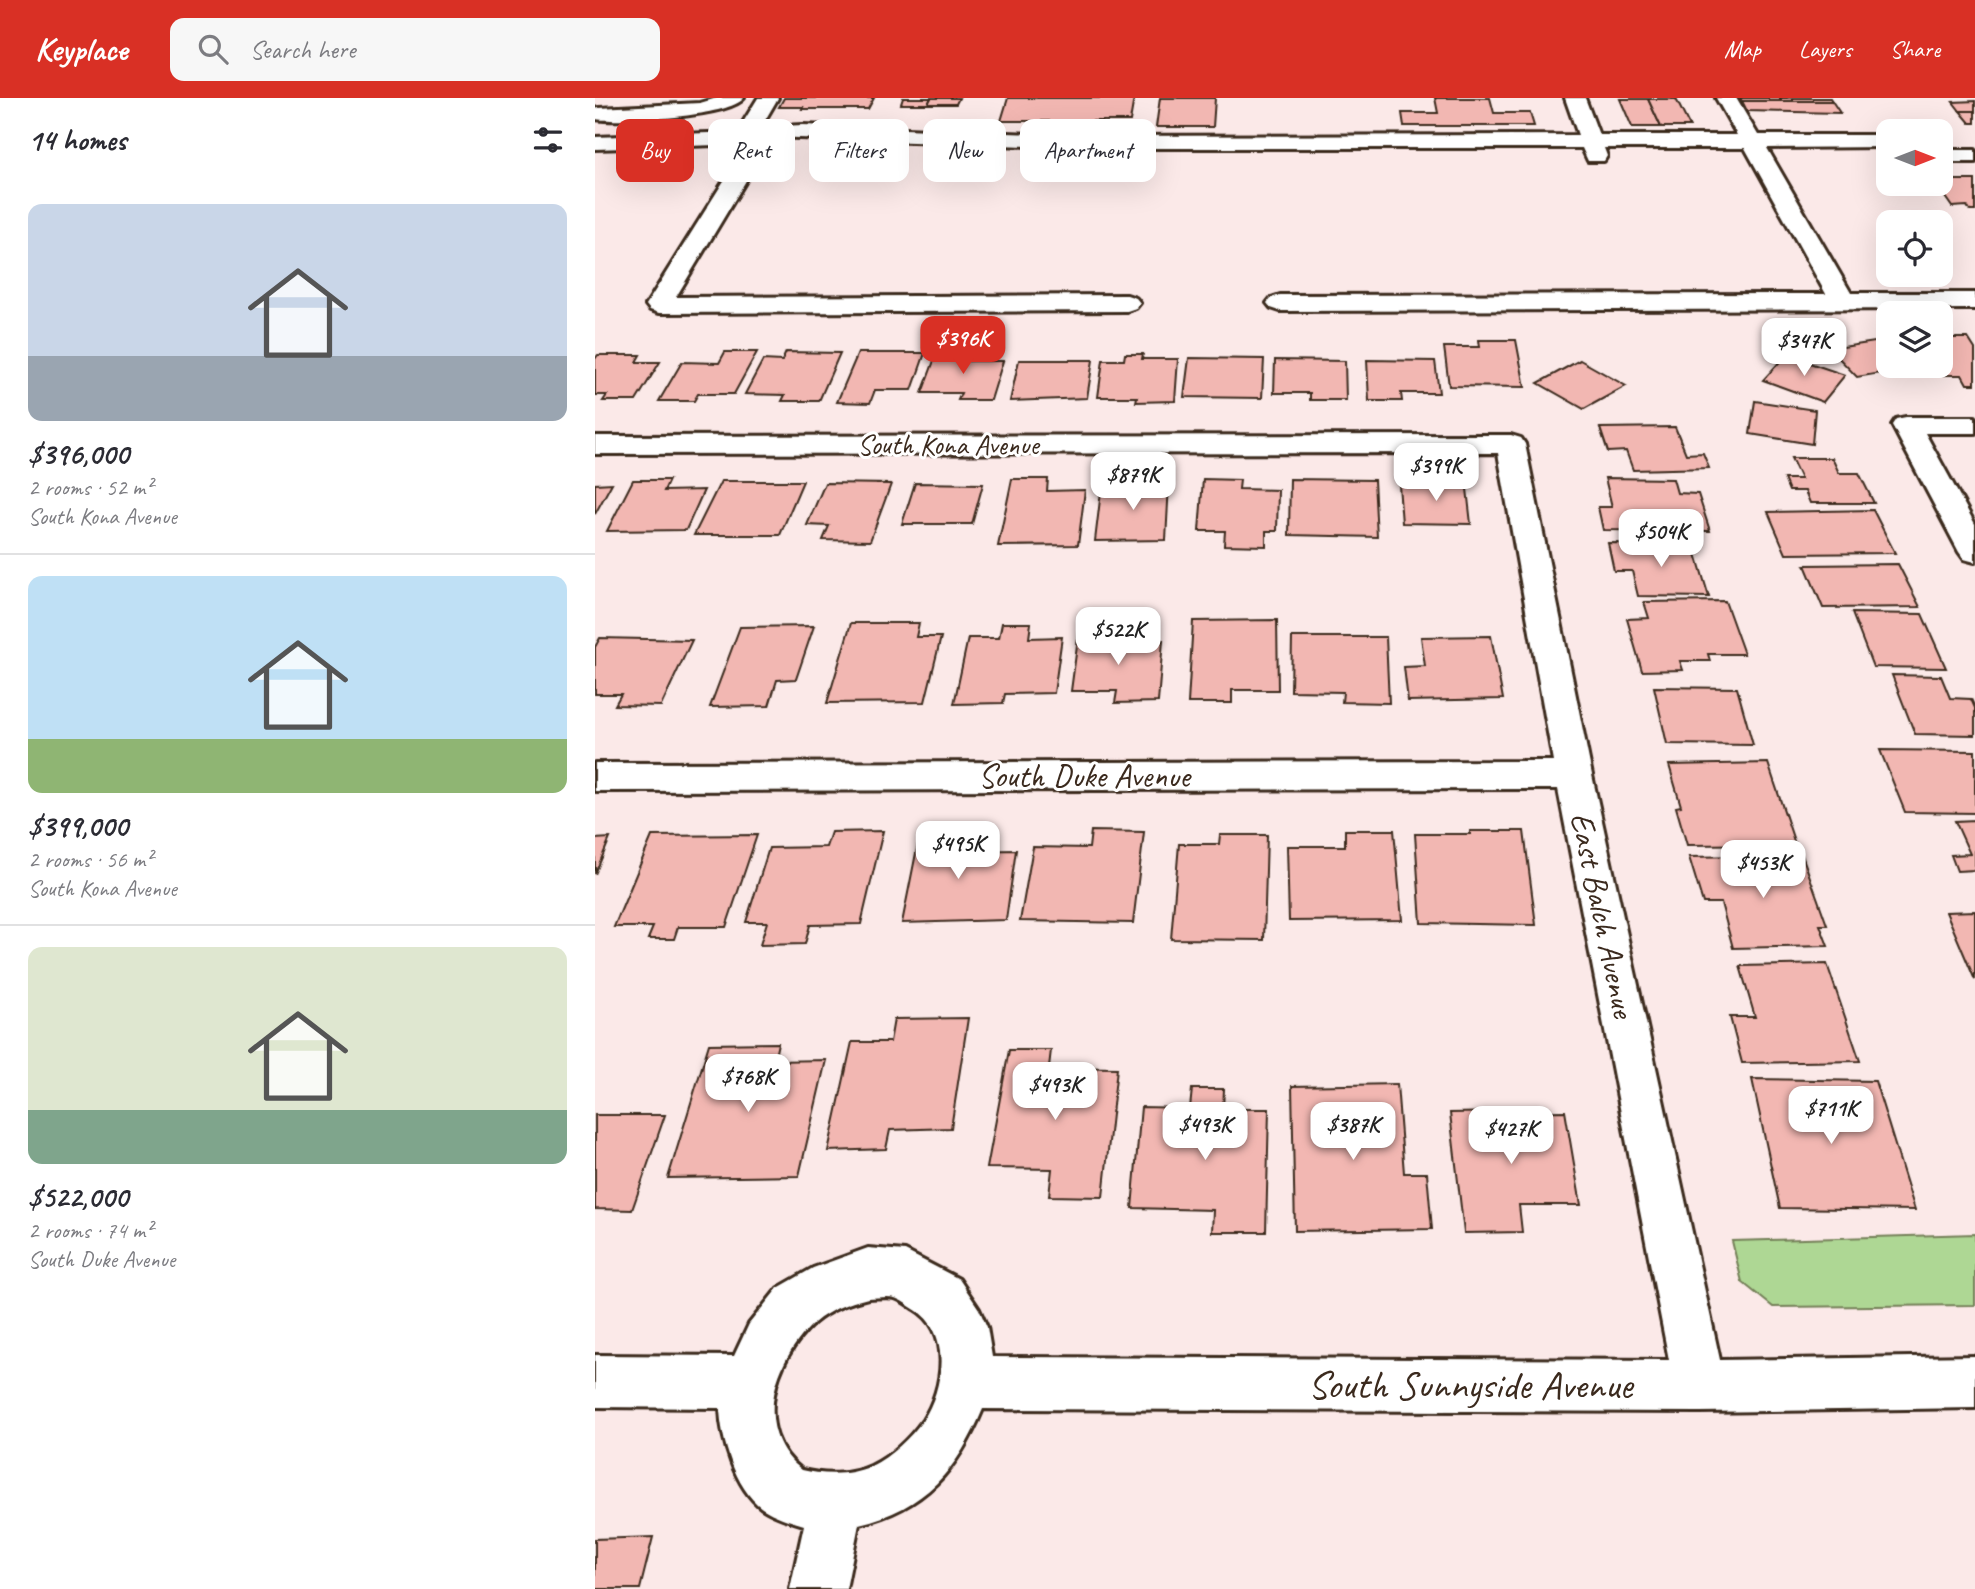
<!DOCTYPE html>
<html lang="en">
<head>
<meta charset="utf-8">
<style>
  :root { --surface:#fff; --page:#f7f7f7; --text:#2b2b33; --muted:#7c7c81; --line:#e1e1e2; --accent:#d93025 }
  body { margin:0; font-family:Caveat,sans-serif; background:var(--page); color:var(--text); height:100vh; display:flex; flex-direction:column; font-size:26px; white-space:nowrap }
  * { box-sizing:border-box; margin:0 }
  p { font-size:23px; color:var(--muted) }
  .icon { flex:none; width:38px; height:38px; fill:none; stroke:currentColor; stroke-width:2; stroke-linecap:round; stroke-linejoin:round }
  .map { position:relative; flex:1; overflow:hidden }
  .sheet { display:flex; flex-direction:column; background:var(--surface); width:595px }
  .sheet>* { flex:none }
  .banner { position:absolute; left:21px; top:21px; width:665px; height:63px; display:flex; gap:14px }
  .needle { width:46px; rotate:90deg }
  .controls { position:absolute; left:1281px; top:21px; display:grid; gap:14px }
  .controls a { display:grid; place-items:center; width:77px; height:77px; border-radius:14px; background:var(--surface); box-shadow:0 7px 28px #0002; font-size:35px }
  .price { position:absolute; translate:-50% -60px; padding:0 16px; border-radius:14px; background:#fff; color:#222; font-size:23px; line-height:46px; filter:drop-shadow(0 2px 4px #0008) }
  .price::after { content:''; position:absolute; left:50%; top:42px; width:21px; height:16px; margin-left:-10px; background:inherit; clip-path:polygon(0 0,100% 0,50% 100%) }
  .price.active { background:var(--accent); color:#fff }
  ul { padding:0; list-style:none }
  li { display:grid; align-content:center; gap:14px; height:371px; padding:0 28px }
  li+li { border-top:2px solid var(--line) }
  li span { display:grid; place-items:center; height:217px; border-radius:14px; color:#555 }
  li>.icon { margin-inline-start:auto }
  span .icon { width:126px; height:126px; fill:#fffc; stroke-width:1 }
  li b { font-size:30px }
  h2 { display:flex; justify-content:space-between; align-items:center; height:84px; padding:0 28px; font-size:30px }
  .chip { padding:0 24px; border-radius:14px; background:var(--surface); box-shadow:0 7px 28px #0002; font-size:24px; line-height:63px }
  .chip.active { background:var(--accent); color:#fff }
  header { display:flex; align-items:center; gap:42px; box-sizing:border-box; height:98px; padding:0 35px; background:var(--accent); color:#fff }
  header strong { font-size:33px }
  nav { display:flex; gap:38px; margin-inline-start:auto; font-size:24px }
  .search { width:490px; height:63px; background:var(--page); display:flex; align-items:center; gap:18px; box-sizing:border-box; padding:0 24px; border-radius:14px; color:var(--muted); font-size:26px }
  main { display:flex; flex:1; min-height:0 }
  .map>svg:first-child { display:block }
  .green { fill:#aed794; stroke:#748059; stroke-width:2 }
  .building { fill:#f2b7b2; stroke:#3b2a1e; stroke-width:2 }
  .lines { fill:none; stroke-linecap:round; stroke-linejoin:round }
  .minor-casing { stroke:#3b2a1e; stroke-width:6 }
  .minor { fill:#fff; fill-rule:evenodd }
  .labels { text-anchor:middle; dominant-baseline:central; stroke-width:6; stroke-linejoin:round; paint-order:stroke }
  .far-street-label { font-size:28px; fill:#3b2a1e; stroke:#fff }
  .street-label { font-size:33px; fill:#3b2a1e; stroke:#fff }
  .near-street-label { font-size:40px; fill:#3b2a1e; stroke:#fff }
</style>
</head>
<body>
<header>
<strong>Keyplace</strong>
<div class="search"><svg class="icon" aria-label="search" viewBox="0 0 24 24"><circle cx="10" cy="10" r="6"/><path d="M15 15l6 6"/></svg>Search here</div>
<nav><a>Map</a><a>Layers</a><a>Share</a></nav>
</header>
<main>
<section class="sheet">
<h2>14 homes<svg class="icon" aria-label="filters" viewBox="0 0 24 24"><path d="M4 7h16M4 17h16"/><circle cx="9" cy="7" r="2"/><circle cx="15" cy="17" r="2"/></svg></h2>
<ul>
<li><span style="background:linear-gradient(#c9d6e8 70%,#9aa5b1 0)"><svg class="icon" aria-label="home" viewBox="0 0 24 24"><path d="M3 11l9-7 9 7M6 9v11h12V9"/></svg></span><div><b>$396,000</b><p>2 rooms · 52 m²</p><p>South Kona Avenue</p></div></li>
<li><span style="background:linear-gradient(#bfe0f5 75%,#8fb573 0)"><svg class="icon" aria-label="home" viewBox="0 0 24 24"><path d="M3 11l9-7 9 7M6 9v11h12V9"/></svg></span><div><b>$399,000</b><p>2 rooms · 56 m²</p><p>South Kona Avenue</p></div></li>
<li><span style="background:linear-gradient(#dfe7d0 75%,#7fa58c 0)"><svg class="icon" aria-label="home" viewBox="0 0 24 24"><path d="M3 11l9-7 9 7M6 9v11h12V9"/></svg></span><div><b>$522,000</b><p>2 rooms · 74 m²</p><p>South Duke Avenue</p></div></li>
</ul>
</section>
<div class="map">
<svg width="1380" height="1491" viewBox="0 0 1380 1491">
  <rect width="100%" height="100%" fill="#fbe9e8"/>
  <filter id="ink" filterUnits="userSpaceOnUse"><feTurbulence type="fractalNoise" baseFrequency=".0143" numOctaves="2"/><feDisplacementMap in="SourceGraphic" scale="14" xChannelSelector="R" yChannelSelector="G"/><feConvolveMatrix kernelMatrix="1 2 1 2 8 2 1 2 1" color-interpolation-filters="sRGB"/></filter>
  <g filter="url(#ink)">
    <!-- green -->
    <path class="green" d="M1380,1136V1207L1178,1209L1147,1184L1137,1143Z"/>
    <!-- building -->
    <g class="building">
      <path d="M189,0H279L273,11H207L208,9H184Z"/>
      <path d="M308,0H336L333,6H306Z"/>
      <path d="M336,0H364L361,6H333Z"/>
      <path d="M413,0H539L535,23H406Z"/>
      <path d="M565,0H620L618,29H561Z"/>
      <path d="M840,0H895L899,15H935L939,28H809L807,15H843Z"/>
      <path d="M1145,0H1235L1237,3H1147Z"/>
      <path d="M1025,1H1053L1066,29H1037Z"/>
      <path d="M1053,1H1081L1095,29H1066Z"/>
      <path d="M1147,3H1237L1245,15L1152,13Z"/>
      <path d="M1380,3V13H1365L1358,4Z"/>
      <path d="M1365,13H1380V25H1375Z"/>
      <path d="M1353,82H1380V113H1375L1372,108L1357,109L1341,86H1355Z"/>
      <path d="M1346,240H1373L1380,251V286H1372L1367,277H1339L1334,268H1346Z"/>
      <path d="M884,242H921L930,289L854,288L849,249H885Z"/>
      <path d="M1286,243L1293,250V268H1312L1315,270L1262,279L1235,251Z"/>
      <path d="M343,252L378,253L374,263H408L396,302H363L366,295H327Z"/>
      <path d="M130,254H162L139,296H103L99,303H64L87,264L124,265Z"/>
      <path d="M191,254L245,255L224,303H187L190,297L150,296L168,262L187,263Z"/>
      <path d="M263,255H330L317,292H280L275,305L242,304Z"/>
      <path d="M530,256H548L547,261H583L580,303L541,304L542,299H503L508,262H529Z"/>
      <path d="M3,257H45L41,264H65L41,303H8L12,297H0V261Z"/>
      <path d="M1191,257L1250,277L1228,304L1168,282Z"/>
      <path d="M594,260L669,261L667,300L589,299Z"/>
      <path d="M424,262H498L492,300L415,303Z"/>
      <path d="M680,262L750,263L751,302H715V295H679Z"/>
      <path d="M772,262L840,263L844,295H806L807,303H774Z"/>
      <path d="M985,262L1031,288L989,311L943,285Z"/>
      <path d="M1160,303L1220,312L1217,346L1155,336Z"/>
      <path d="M1080,329L1091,356L1108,355L1114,370L1038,372L1031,353L1013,354L1005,330Z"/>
      <path d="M1196,360H1237L1244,375H1264L1279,405H1215L1210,393H1194L1189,381H1206Z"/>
      <path d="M1010,380L1078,381L1082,395L1103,396L1115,433L1008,432L1003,409H1017Z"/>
      <path d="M417,381H453L452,393L490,392L483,447L403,448Z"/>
      <path d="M608,381L645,382L644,391L683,392L682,433H671V448L629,447L630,433H604Z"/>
      <path d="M695,381L779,382L782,439L694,437Z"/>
      <path d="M38,382H74L69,393L109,392L91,432L12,433Z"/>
      <path d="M834,382H871L876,426L807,425L804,387H835Z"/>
      <path d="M126,383H208L185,437H99Z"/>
      <path d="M17,385L0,416V386Z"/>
      <path d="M230,385L296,386L275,443L228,442L234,428L212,427Z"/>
      <path d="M320,385L388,386L377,426H307Z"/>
      <path d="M507,385H574L571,442L500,443Z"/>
      <path d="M1278,412L1300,455L1191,456L1173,414Z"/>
      <path d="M1013,445L1098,446L1114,499L1043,498L1037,473H1019Z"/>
      <path d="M1303,466L1325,509L1228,510L1210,467Z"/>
      <path d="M1130,503L1149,556H1113L1115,563H1085L1088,572L1047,573L1032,521L1054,520L1049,504Z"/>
      <path d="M1257,515L1327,516L1351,570L1278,569Z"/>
      <path d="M682,522L683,592H637V605H593L598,523Z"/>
      <path d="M256,525H324L321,539H346L330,604L232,605Z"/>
      <path d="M407,525H436L434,540L467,539L459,595L410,596L408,605L359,606L373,540H404Z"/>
      <path d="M219,528L201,581L182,582L174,608L115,609L145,529Z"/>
      <path d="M484,533H512L511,542H568L563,604L520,605L522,593H476Z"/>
      <path d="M896,538L908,601L813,603L809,569L830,568L826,539Z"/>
      <path d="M697,539H791L794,605L747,604L748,594L696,593Z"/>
      <path d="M5,540L97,542L66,608L20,607L26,596H0V549Z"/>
      <path d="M1297,577L1346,578L1355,600L1376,601L1380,610V637L1320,636Z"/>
      <path d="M1059,589L1142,590L1158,647L1072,646Z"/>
      <path d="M1285,652L1380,653V715L1310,714Z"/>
      <path d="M1173,665L1200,746L1092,747L1081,709L1086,708L1074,667Z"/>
      <path d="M1380,722V772L1362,773L1356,757L1375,756L1360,723Z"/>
      <path d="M750,732H799L807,822L694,823L692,748H750Z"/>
      <path d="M288,733L266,826L215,827L210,846L165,847L172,824H151L174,750L231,749L236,734Z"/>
      <path d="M496,733L549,734L538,825L425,823L438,749L494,750Z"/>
      <path d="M875,733H929L941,827L826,825L820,736H875Z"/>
      <path d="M374,734L371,753L421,752L411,822L307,825L325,735Z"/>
      <path d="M162,737L131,829H83L79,841H53L58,829H19L57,738Z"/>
      <path d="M625,737H672L669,842L576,841L584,746H624Z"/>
      <path d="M15,740L0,776V741Z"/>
      <path d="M1207,757L1232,827H1225L1233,848L1138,850L1126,805H1108L1094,759Z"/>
      <path d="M1380,813V882L1351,814Z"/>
      <path d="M1232,866L1265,963L1147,965L1135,919H1160L1145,868Z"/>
      <path d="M373,920L356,1030L295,1032L291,1051L233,1053L257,944H295L299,921Z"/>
      <path d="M183,945L179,963L231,962L204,1078L73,1080L114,946Z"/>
      <path d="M414,952H456L454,969L522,970L508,1099L454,1098L457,1071L392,1070Z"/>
      <path d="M1157,981L1280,983L1320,1112L1185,1110Z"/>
      <path d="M802,986L809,1075H832L837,1131L700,1133L697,988Z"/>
      <path d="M597,991H629L628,1011H674L671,1134H617L618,1112L537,1110L546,1009L595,1010Z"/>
      <path d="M970,1013L986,1107H924L927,1134L869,1135L855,1015Z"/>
      <path d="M0,1017H70L37,1112L0,1111Z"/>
      <path d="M58,1439L45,1491H0V1441Z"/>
    </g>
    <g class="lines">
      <!-- minor casing -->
      <g class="minor-casing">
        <g id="minor">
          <path d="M122,0H149C135,19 25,25 0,21V11L4,10L105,5Z"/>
          <path d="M163,0H183L166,29L208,27L490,38L983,37L970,0H990L1004,37H1142L1121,0H1141L1163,37H1293V49L1172,50L1256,195H1380V211L685,213L676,210L672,205L676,200L685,197L1231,196L1150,50H1009L1012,58L1009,63H993L987,50H490L176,39L169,41L173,46L81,199L532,197L541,200L545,205L541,210L532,213L64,215L55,212L51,207L152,46L0,51V39L142,34Z"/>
          <rect x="1346" y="52" width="34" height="12"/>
          <path d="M1311,319H1380V335H1330L1380,426V464L1369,461L1364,454L1297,327L1301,321Z"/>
          <path d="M916,337L926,340L930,346L997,677L1125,1262L1380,1258V1310L1105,1314L388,1311C363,1371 330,1411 264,1426L251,1491H195L209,1427C195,1423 179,1418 167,1410C140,1390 126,1341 125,1310L0,1309V1257L139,1258L154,1226L183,1190L218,1170L273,1150L310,1153L364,1181L384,1211L392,1229L397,1259L1074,1262L963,691L0,693V665L958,663L903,355L0,356V338ZM273,1200C282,1200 292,1198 300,1200C306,1202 313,1207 319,1211C357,1233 349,1290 328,1322C315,1340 296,1358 276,1368C255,1378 228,1377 207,1372C156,1333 179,1262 219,1225C235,1211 253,1205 273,1200Z"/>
        </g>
      </g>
      <!-- minor -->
      <use href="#minor" class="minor"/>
    </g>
  </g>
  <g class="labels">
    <!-- far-street labels -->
    <g class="far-street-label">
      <text x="353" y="346">South Kona Avenue</text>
    </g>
    <!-- street labels -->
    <g class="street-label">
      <text x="489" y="678">South Duke Avenue</text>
      <text transform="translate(1008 817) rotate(78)">East Balch Avenue</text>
    </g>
    <!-- near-street labels -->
    <g class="near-street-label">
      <text x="875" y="1287">South Sunnyside Avenue</text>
    </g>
  </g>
</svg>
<div class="controls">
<a><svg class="needle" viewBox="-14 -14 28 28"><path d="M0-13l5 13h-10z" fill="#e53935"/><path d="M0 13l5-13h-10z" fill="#7c7c81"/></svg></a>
<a><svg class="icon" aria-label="locate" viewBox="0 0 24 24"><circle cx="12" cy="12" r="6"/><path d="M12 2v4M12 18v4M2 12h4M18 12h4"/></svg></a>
<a><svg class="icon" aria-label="layers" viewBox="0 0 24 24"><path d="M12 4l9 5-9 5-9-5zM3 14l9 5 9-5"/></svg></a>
</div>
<b class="price active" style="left:368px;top:278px">$396K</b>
<b class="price" style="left:1209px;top:280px">$347K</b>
<b class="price" style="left:841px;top:405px">$399K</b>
<b class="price" style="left:538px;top:414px">$879K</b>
<b class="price" style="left:1066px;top:471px">$504K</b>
<b class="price" style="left:523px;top:569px">$522K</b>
<b class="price" style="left:363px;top:783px">$495K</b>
<b class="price" style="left:1168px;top:802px">$453K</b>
<b class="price" style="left:153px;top:1016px">$768K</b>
<b class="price" style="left:460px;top:1024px">$493K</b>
<b class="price" style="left:1236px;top:1048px">$711K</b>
<b class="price" style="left:610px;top:1064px">$493K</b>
<b class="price" style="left:758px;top:1064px">$387K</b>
<b class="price" style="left:916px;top:1068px">$427K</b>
<div class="banner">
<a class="chip active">Buy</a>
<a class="chip">Rent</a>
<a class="chip">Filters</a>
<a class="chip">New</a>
<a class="chip">Apartment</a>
</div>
</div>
</main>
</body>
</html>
